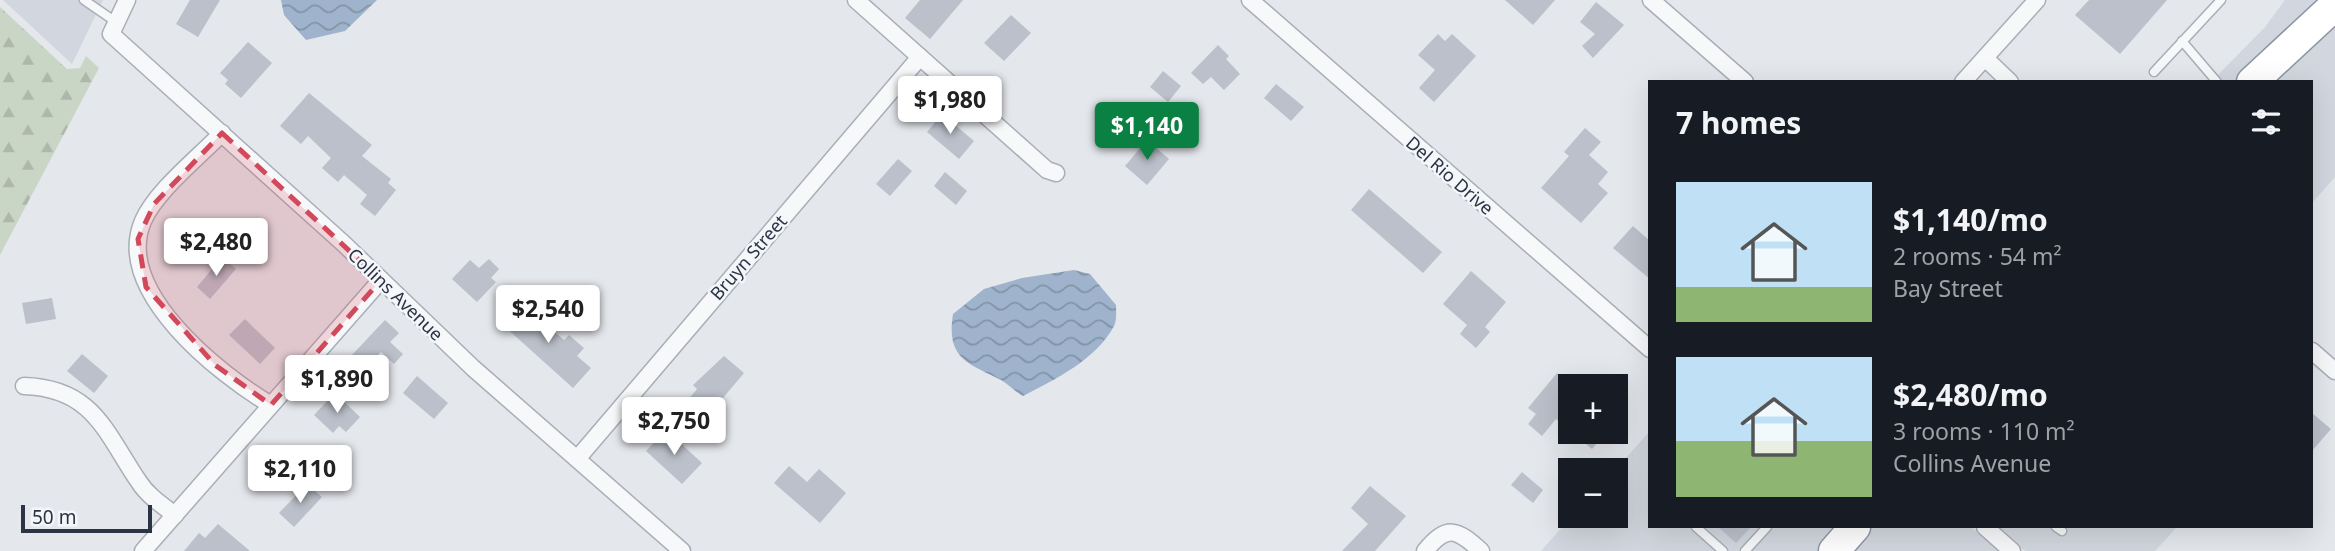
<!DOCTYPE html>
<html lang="en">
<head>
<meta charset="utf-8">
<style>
  :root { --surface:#171b24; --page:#242831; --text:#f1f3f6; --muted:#9ea1a6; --accent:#0b8043 }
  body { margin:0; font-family:"Noto Sans",sans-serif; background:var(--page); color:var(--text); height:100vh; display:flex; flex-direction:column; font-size:26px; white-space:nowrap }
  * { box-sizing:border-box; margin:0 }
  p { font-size:23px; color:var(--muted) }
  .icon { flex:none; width:38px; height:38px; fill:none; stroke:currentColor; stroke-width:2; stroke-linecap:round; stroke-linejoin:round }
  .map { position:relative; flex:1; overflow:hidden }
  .panel { position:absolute; left:1648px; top:80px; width:665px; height:448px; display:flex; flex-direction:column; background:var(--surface); border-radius:0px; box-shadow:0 7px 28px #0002 }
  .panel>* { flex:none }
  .tools { position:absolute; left:1558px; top:374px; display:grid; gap:14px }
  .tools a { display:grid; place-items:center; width:70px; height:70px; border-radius:0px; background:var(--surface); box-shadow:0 7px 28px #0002; font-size:35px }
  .scale { position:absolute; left:21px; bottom:18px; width:131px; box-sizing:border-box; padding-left:7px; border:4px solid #2b3445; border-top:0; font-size:19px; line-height:24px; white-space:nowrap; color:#2b3445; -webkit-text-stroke:5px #f4f6f9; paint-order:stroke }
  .price { position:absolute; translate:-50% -60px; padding:0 16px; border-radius:7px; background:#fff; color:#222; font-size:23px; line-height:46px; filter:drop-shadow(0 2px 4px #0008) }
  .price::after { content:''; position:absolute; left:50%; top:42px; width:21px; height:16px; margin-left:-10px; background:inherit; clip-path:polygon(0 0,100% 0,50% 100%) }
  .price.selected { background:var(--accent); color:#fff }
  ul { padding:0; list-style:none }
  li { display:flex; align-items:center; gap:21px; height:175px; padding:0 28px }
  li span { display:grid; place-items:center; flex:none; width:196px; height:140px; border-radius:0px; color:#555 }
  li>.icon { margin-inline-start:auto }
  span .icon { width:84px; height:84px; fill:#fffc; stroke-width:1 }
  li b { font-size:30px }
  h2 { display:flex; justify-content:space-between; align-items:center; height:84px; padding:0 28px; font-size:30px }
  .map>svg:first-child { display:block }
  .built { fill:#d2d6de }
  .forest { fill:url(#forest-firs) }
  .water { fill:url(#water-waves) }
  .building { fill:#bbc0ca }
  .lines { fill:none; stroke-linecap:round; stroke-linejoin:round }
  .lane-casing { stroke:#a9aeb7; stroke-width:11 }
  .street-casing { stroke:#a9aeb7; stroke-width:19 }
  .highway-casing { stroke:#8b94a3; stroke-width:33 }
  .lane { stroke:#f7f8fa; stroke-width:8 }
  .street { stroke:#f7f8fa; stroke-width:16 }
  .highway { stroke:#fff; stroke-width:30 }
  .marked { fill:#d1495b; fill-opacity:0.2; stroke:#d1495b; stroke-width:5; stroke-dasharray:14 9; stroke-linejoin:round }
  .labels { text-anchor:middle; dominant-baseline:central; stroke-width:5; stroke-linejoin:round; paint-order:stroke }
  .street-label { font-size:18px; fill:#2b3445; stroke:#f4f6f9 }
</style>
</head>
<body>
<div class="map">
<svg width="2335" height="551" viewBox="0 0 2335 551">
  <defs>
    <pattern id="forest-firs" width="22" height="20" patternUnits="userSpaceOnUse" patternTransform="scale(1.75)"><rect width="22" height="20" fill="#c9d6c5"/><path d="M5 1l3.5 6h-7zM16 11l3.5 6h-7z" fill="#adb8ab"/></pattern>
    <pattern id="water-waves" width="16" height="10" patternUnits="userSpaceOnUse" patternTransform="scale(1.75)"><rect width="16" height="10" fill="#9fb4cc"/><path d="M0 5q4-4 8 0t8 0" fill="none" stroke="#8293a7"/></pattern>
  </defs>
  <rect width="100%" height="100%" fill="#e4e7ec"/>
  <!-- built -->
  <g class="built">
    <path d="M3,0H103L72,64Z"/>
    <path d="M2285,0H2324L2237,82H2211L2265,27Z"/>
    <path d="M2335,18V177L2312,203V82H2266Z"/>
    <path d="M1650,431V527H1841L1820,551H1541L1572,516H1615L1614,471Z"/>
    <path d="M1868,527H1971L1999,551H1847Z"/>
    <path d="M1998,527H2177L2155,551H2025Z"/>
  </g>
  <!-- forest -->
  <path class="forest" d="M0,7L67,69L80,68L86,56L99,68L0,255Z"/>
  <!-- water -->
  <g class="water">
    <path d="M281,0H377L345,31L306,40L284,15Z"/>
    <path d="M1074,270L1090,274L1116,305C1116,312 1117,320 1114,326C1096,360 1054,380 1023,396C1015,392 1008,384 1001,380C967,363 946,358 953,314L984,289L1022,278Z"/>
  </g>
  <!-- building -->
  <g class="building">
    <path d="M190,0H220L198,37L176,24Z"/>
    <path d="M920,0H963L930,39L905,18Z"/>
    <path d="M1505,0H1555L1533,25Z"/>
    <path d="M2089,0H2167L2120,54L2075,15Z"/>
    <path d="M1596,2L1624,25L1593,58L1582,46L1595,34L1580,22Z"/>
    <path d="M1011,15L1031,33L1004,61L984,43Z"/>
    <path d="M1438,34L1445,41L1452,34L1476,56L1434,102L1419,88L1435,70L1418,55Z"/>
    <path d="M248,42L272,63L241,98L225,84L228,80L220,73Z"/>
    <path d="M1218,45L1229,56L1226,59L1240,74L1224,90L1211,77L1203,84L1191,73Z"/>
    <path d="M1163,71L1181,86L1168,102L1150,87Z"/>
    <path d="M1276,84L1304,107L1291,121L1264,98Z"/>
    <path d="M309,93L372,145L362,156L391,179L388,183L396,190L375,216L360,204L367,195L344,175L338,182L322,168L331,158L308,136L301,144L280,126Z"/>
    <path d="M942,114L974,141L959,159L927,132Z"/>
    <path d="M1585,128L1601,142L1589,155L1608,172L1598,184L1608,193L1581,223L1541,188L1569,156L1564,152Z"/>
    <path d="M1147,140L1169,159L1147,185L1125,166Z"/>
    <path d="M898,159L912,171L890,196L876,184Z"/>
    <path d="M945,172L967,191L956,205L934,186Z"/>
    <path d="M1369,189L1442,252L1423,273L1351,210Z"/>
    <path d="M1633,226L1650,241V279L1613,248Z"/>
    <path d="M222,257L236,269L210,299L197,287Z"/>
    <path d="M489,259L499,269L491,278L496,282L477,302L452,279L470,260L479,268Z"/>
    <path d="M1471,271L1506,302L1485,327L1490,332L1476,348L1460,334L1467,325L1443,304Z"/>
    <path d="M52,298L56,319L26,324L22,303Z"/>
    <path d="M521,303L564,340L569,335L584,348L577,356L591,368L573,388L503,325Z"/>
    <path d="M245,319L275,348L260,364L229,335Z"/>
    <path d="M385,320L399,333L390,342L403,354L394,364L381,352L365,369L351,356Z"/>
    <path d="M82,354L108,376L94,393L67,371Z"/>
    <path d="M724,356L744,373L707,417L687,401L697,389L693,385Z"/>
    <path d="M1557,373L1570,383V431L1556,419L1542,436L1528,424L1536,414L1528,408Z"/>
    <path d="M417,376L448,403L434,419L403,393Z"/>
    <path d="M335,393L360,417L346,432L339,426L333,433L314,415Z"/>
    <path d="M2312,413L2331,429L2312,451Z"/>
    <path d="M666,430L702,463L682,484L646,451Z"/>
    <path d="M1571,432H1606L1592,449Z"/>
    <path d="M789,466L807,482L819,469L846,493L820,523L774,483Z"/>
    <path d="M1522,472L1543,490L1533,503L1511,485Z"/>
    <path d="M307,484L322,497L294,527L279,513Z"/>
    <path d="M1370,486L1406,516L1375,551H1342L1368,524L1351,508Z"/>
    <path d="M218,524L250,551H184L199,533L205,538Z"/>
    <path d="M1718,527H1751L1736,543Z"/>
  </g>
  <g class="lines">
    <!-- lane casing -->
    <g class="lane-casing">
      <g id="lane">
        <path d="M84,0L116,22"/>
        <path d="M2182,41L2217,82"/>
        <path d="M2154,72L2221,0"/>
        <path d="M1696,527L1723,551"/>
        <path d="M2056,527L2062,531"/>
        <path d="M1745,551L1767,527"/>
      </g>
    </g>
    <!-- street casing -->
    <g class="street-casing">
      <g id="street">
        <path d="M127,0L111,34L344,244L473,368L682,551"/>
        <path d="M856,0L1047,170L1056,173"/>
        <path d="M1250,0L1650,349"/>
        <path d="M1651,0L1745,82"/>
        <path d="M1985,58L2010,82"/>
        <path d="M1963,82L2037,0"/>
        <path d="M222,133C198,158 156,191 143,221C113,291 219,374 271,405"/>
        <path d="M2312,351L2335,371"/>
        <path d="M24,386C94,388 106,434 139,482C148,496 162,505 175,515"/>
        <path d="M577,459L920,57"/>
        <path d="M1985,527L2012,551"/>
        <path d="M143,551L381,280"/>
        <path d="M1425,551C1447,524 1457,529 1481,551"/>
      </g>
    </g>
    <!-- highway casing -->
    <g class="highway-casing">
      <g id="highway">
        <path d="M2252,82L2335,5"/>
        <path d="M1834,551L1855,527"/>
      </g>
    </g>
    <!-- lane -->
    <use href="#lane" class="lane"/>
    <!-- street -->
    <use href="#street" class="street"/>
    <!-- highway -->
    <use href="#highway" class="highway"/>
  </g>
  <!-- marked area -->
  <path class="marked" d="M222,133L381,280L271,405L215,365L146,287L138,239L154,204Z"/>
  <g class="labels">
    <!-- street labels -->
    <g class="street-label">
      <text transform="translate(1450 175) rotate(41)">Del Rio Drive</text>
      <text transform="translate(748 257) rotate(-49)">Bruyn Street</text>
      <text transform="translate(396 294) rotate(44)">Collins Avenue</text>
    </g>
  </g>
</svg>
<div class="tools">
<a>+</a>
<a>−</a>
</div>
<div class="scale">50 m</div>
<b class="price" style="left:950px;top:136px">$1,980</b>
<b class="price selected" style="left:1147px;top:162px">$1,140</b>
<b class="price" style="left:216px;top:278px">$2,480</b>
<b class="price" style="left:548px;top:345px">$2,540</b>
<b class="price" style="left:337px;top:415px">$1,890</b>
<b class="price" style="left:674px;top:457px">$2,750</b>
<b class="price" style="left:300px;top:505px">$2,110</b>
<section class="panel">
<h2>7 homes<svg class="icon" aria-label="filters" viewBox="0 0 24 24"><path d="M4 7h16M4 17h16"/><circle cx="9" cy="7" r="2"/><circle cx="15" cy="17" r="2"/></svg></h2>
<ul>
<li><span style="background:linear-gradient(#bfe0f5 75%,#8fb573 0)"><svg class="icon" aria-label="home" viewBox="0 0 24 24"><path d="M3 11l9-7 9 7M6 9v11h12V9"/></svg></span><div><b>$1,140/mo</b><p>2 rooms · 54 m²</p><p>Bay Street</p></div></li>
<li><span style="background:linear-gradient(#bfe0f5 60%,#8fb573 0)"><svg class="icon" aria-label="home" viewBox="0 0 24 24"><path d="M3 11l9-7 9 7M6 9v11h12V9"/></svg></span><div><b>$2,480/mo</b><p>3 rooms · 110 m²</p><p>Collins Avenue</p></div></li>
</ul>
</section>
</div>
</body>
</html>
